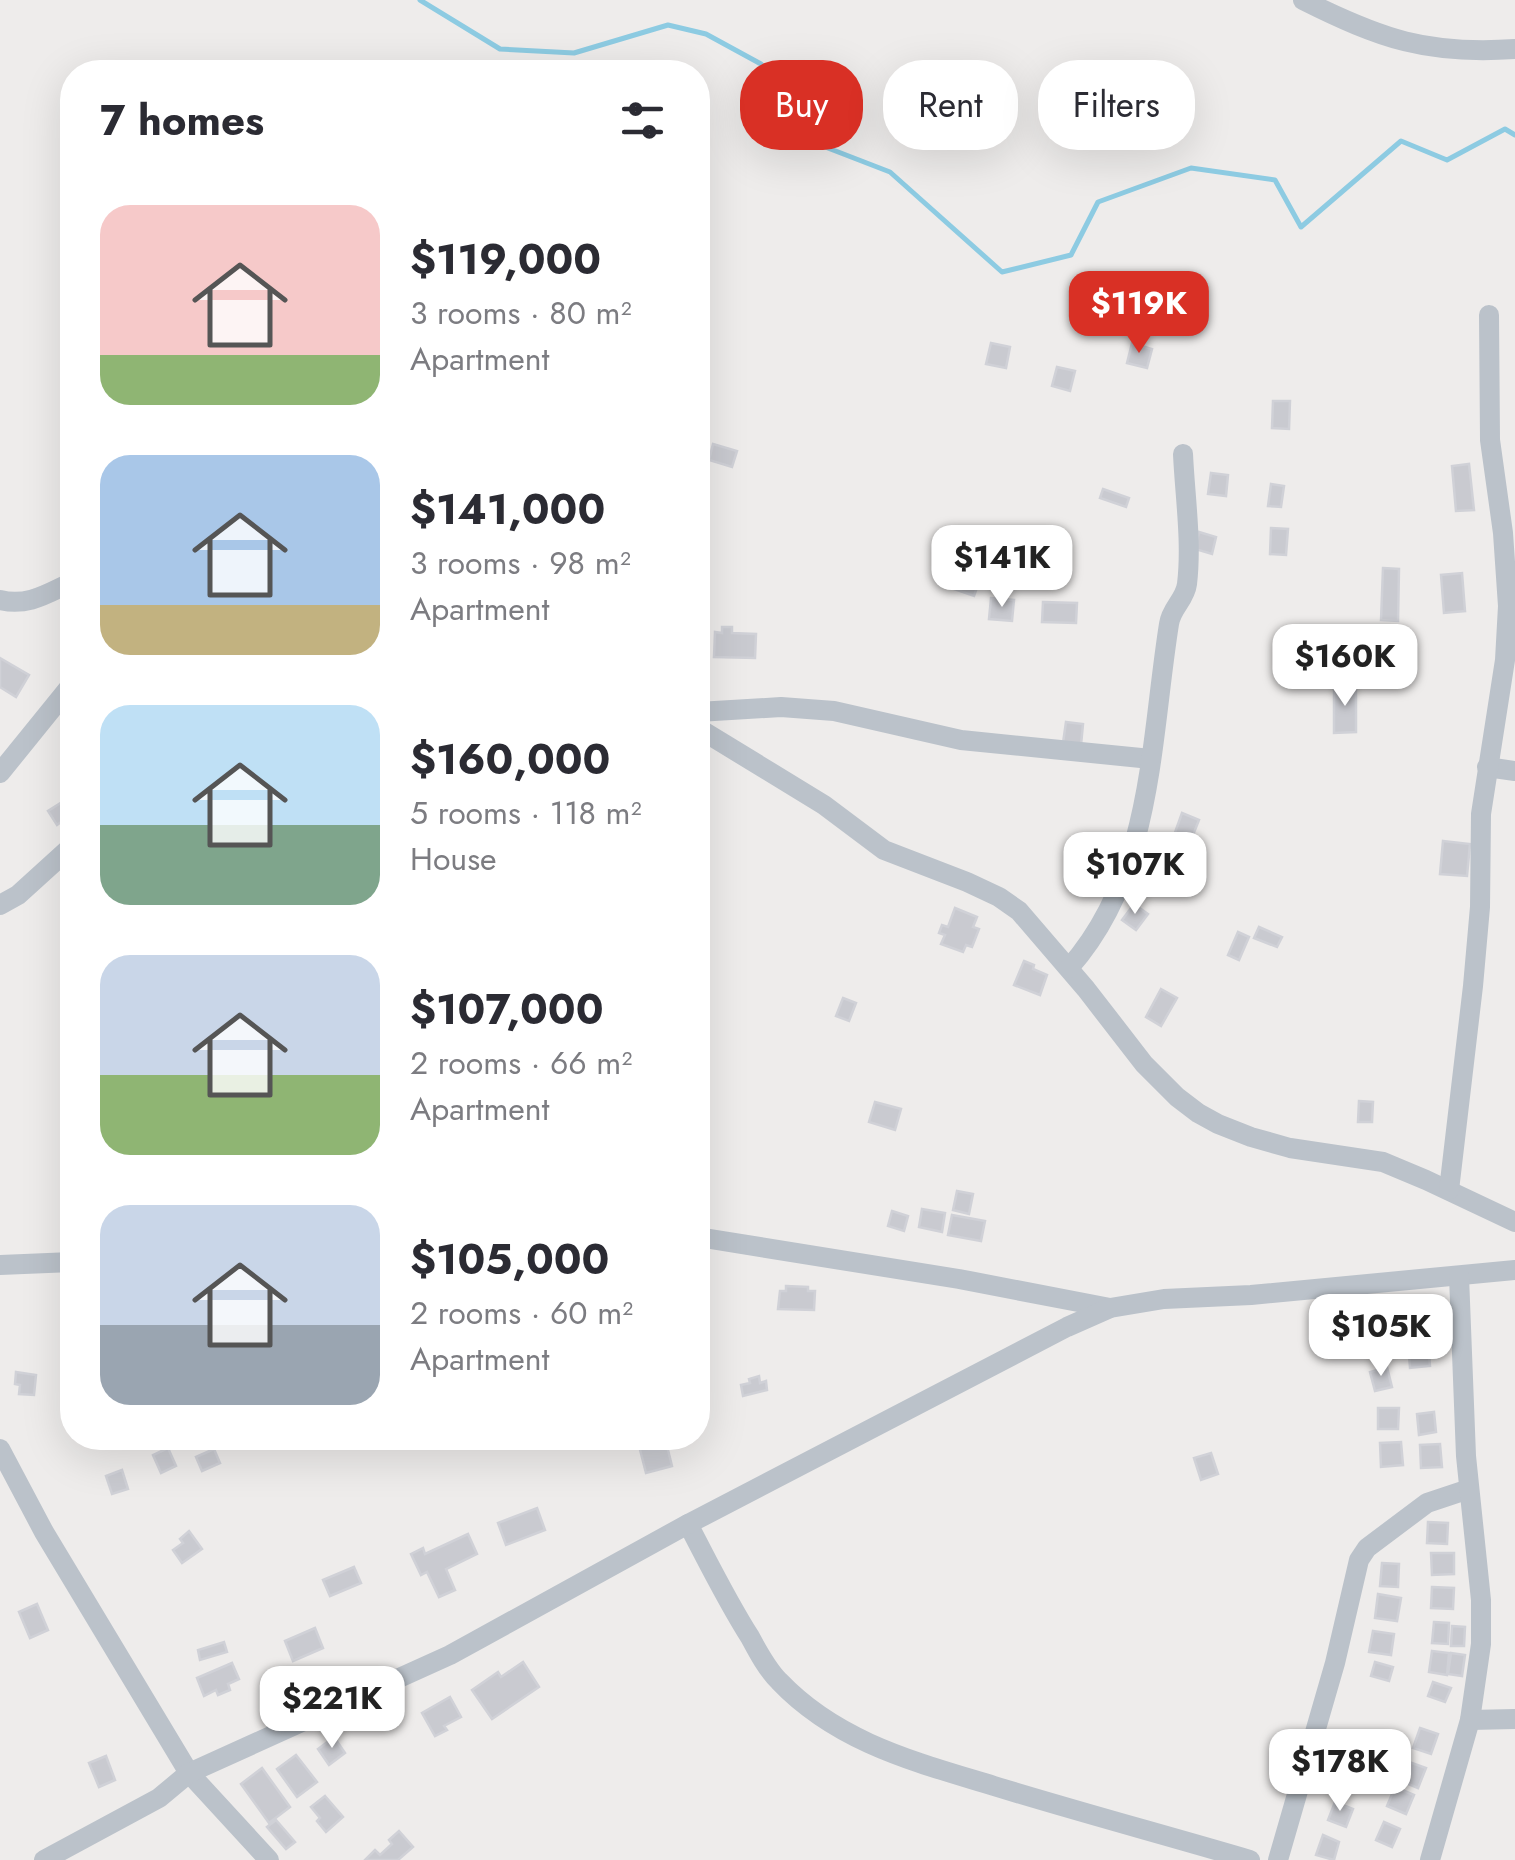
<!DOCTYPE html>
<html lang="en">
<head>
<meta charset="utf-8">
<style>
  :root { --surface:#fff; --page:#f2f2f3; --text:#2b2b33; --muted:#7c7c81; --accent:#d93025 }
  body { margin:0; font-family:Jost,sans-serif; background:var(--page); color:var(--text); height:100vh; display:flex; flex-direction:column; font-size:38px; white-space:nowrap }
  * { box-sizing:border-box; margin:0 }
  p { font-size:32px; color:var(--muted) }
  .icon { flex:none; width:55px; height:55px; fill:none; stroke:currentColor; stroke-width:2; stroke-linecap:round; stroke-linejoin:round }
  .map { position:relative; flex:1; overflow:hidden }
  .details { position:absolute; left:60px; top:60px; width:650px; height:1390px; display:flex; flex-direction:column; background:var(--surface); border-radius:40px; box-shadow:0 10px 40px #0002 }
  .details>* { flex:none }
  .hud { position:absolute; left:740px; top:60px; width:625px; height:90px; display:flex; gap:20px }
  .price { position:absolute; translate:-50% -85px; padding:0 22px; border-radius:20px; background:#fff; color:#222; font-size:32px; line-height:65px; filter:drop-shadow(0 2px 5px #0008) }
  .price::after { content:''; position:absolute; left:50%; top:60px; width:30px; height:22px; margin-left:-15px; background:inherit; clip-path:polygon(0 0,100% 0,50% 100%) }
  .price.on { background:var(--accent); color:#fff }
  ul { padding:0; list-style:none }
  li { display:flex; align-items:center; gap:30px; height:250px; padding:0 40px }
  li span { display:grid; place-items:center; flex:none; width:280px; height:200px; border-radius:30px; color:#555 }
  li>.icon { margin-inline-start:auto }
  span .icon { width:120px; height:120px; fill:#fffc; stroke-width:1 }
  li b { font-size:42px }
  h2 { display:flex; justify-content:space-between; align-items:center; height:120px; padding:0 40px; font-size:42px }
  .pill { padding:0 35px; border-radius:40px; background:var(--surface); box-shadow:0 10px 40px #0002; font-size:35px; line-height:90px }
  .pill.on { background:var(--accent); color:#fff }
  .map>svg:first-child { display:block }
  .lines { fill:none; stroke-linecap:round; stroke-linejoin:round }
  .stream { stroke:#8dcbe2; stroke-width:5 }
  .building { fill:#c9cad0; stroke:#d0d1d7; stroke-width:2.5 }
  .minor { stroke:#bbc2ca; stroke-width:20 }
</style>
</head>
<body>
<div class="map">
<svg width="1515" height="1860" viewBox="0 0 1515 1860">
  <rect width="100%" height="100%" fill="#eeeceb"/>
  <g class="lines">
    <!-- stream -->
    <path class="stream" d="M420,0L500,49L574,53L668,25L706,34L761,64L802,138L890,172L1002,272L1071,255L1098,202L1191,168L1275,180L1301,227L1401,141L1447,160L1505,129L1515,135"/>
  </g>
  <!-- building -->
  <g class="building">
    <path d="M991,343L1010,347L1006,368L986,364Z"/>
    <path d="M1132,343L1152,349L1147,368L1127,363Z"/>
    <path d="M1057,367L1075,371L1070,391L1052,386Z"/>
    <path d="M1273,401H1290L1289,429L1272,428Z"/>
    <path d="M713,444L737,451L732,467L709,460Z"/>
    <path d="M1469,464L1474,510L1456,511L1452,466Z"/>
    <path d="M1211,473L1228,475L1226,496L1208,494Z"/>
    <path d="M1271,484L1284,486L1281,507L1268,506Z"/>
    <path d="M1103,489L1129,498L1126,507L1100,498Z"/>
    <path d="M1271,528L1288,529L1286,555L1270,554Z"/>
    <path d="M1199,532L1216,537L1212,554L1195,549Z"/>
    <path d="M1383,568L1399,569L1398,621L1381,620Z"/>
    <path d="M1462,573L1465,611L1444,613L1441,575Z"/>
    <path d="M959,575L979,582L974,596L954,589Z"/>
    <path d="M991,598L1014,600L1012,621L989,619Z"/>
    <path d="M1043,602L1077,603L1076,623L1042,622Z"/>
    <path d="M722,627H732V633L756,634L755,658L714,657L715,632L722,633Z"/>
    <path d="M0,658L29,675L16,697L0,687Z"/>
    <path d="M1307,660L1308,674L1286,675L1285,661Z"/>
    <path d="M1356,685V732L1334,733V686Z"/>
    <path d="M1066,722L1083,724L1081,745L1063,743Z"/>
    <path d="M67,799L72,807V829L67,832L61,822L57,825L48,811Z"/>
    <path d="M1182,813L1199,820L1189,845L1173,838Z"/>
    <path d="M1443,841L1470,844L1467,876L1440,874Z"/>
    <path d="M1134,904L1148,914L1136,930L1122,920Z"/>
    <path d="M955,908L977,917L973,927L979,929L972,947L966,945L963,952L941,944L945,935L939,933L942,925L948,927Z"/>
    <path d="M1259,927L1282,937L1277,947L1254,938Z"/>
    <path d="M1238,932L1249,937L1239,960L1228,955Z"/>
    <path d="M1024,961L1034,965L1033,969L1047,975L1040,995L1014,985Z"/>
    <path d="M1161,989L1177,998L1161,1026L1146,1017Z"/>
    <path d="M843,998L856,1003L849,1021L836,1016Z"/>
    <path d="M1359,1101L1373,1102L1372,1122H1358Z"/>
    <path d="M875,1102L901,1109L895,1130L869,1122Z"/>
    <path d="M957,1191L973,1194L969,1214L953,1210Z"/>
    <path d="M922,1209L945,1213L942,1232L919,1227Z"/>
    <path d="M892,1211L908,1216L904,1231L888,1226Z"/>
    <path d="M952,1215L985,1221L981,1241L948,1235Z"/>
    <path d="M786,1286L808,1287V1291H815L814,1310L778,1309L780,1291H786Z"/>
    <path d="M1427,1313L1428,1334L1407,1335L1406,1315Z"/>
    <path d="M1428,1340L1430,1366L1410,1368L1408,1341Z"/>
    <path d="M1387,1367L1392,1387L1375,1391L1370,1372Z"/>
    <path d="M16,1372L36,1375L34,1395L19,1394L20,1385L15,1384Z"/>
    <path d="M759,1376L760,1383L766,1381L767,1390L743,1396L741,1385L750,1383L749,1379Z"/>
    <path d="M1378,1408H1399L1398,1429H1378Z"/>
    <path d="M1434,1412L1436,1432L1419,1435L1417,1414Z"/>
    <path d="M637,1438H665L672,1466L646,1473Z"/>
    <path d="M1401,1442L1403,1465L1381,1467L1380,1443Z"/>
    <path d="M1440,1444L1442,1467L1421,1468L1420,1445Z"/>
    <path d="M168,1448L176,1466L161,1473L153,1455Z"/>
    <path d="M214,1449L220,1463L202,1471L196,1457Z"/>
    <path d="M1211,1453L1218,1474L1201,1480L1194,1458Z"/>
    <path d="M122,1470L128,1489L112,1494L106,1476Z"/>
    <path d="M537,1508L545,1530L506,1545L498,1523Z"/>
    <path d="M1428,1522L1448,1523L1447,1544L1427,1543Z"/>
    <path d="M189,1531L202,1549L182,1563L173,1550L183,1543L180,1539Z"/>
    <path d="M468,1534L477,1554L446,1569L455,1590L439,1597L427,1572L421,1575L411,1554L423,1548L425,1554Z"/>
    <path d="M1431,1553H1454V1574L1432,1575Z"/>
    <path d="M1382,1563L1399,1564L1398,1587L1380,1586Z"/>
    <path d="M354,1567L361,1583L330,1596L323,1580Z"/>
    <path d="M1432,1587L1454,1588L1453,1609L1431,1608Z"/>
    <path d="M1378,1594L1401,1598L1397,1621L1375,1618Z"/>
    <path d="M37,1604L48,1630L30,1638L19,1612Z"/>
    <path d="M1434,1622L1449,1623L1448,1644L1432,1643Z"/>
    <path d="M1452,1626L1465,1627L1464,1646H1451Z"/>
    <path d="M315,1628L323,1648L293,1661L285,1641Z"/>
    <path d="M1373,1631L1394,1634L1391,1655L1369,1652Z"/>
    <path d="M224,1642L227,1652L200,1660L198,1650Z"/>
    <path d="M1432,1651L1449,1653L1447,1675L1429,1672Z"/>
    <path d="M1451,1653L1465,1655L1462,1676L1448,1674Z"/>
    <path d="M523,1662L539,1687L492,1719L472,1690L498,1672L501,1677Z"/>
    <path d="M1375,1662L1393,1667L1389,1681L1371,1676Z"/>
    <path d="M232,1663L239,1679L228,1684L230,1690L218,1695L216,1690L204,1696L197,1678Z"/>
    <path d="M1433,1682L1451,1688L1445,1702L1428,1696Z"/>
    <path d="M450,1697L461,1717L444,1726L447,1730L435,1736L422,1713Z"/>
    <path d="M1420,1728L1438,1734L1431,1754L1413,1748Z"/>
    <path d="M334,1737L345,1753L329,1765L318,1749Z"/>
    <path d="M296,1755L317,1782L297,1797L277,1769Z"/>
    <path d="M106,1756L115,1780L99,1787L89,1763Z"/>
    <path d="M1409,1762L1426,1768L1418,1788L1401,1781Z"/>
    <path d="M262,1768L290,1807L269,1823L241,1784Z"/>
    <path d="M1395,1787L1414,1795L1406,1814L1387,1806Z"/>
    <path d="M325,1796L343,1817L326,1832L317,1821L320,1818L311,1807Z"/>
    <path d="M1335,1802L1353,1809L1346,1827L1328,1820Z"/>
    <path d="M276,1820L295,1842L286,1849L267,1827Z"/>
    <path d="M1384,1822L1400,1829L1392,1847L1376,1840Z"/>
    <path d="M399,1831L413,1847L398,1860H365L375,1850L380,1855L392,1844L389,1840Z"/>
    <path d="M1323,1835L1339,1842L1334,1860L1316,1855Z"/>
  </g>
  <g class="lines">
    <!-- minor -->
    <g class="minor">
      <path d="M1303,0C1381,39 1427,55 1515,49"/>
      <path d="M0,600C28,607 48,593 72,582"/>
      <path d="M698,712L781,707L834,711L961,740L1151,759"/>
      <path d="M698,728L824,805L884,850L967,882L999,897L1019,911L1086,989L1144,1064L1177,1097L1198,1113L1218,1124L1251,1137L1290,1148L1383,1162L1426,1180L1515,1222"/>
      <path d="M1487,767L1515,771"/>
      <path d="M0,773L72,684"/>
      <path d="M0,905L18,895L72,846"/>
      <path d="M1069,968C1153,873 1150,744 1169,624C1171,608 1185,600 1187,584C1192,542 1185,497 1183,454"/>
      <path d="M1449,1190L1473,986L1480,907L1481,814L1505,660L1508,606L1503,533L1490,440L1489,315"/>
      <path d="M698,1237L959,1279L1110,1308"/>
      <path d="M0,1265L72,1262"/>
      <path d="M0,1449L44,1532L189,1773L269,1860"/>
      <path d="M688,1524C708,1562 727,1601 750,1637C758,1652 767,1669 779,1681C838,1743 916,1762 994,1786C1079,1812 1165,1835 1250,1860"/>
      <path d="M1470,1720L1515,1719"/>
      <path d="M44,1860L159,1798L189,1773L450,1655L688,1524L1067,1327L1110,1308L1164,1299L1251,1295L1515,1270"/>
      <path d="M1278,1860L1335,1663L1359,1560L1367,1548L1427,1503L1469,1489"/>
      <path d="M1430,1860L1470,1720L1481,1644V1600L1466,1456L1459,1276"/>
    </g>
  </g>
</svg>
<b class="price on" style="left:1139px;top:356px">$119K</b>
<b class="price" style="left:1002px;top:610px">$141K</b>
<b class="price" style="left:1345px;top:709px">$160K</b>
<b class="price" style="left:1135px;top:917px">$107K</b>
<b class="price" style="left:1381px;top:1379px">$105K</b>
<b class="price" style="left:332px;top:1751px">$221K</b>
<b class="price" style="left:1340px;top:1814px">$178K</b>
<div class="hud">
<a class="pill on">Buy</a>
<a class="pill">Rent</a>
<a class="pill">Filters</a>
</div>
<section class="details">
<h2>7 homes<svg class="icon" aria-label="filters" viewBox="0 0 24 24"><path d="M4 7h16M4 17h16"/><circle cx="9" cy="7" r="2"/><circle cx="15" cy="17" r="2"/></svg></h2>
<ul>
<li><span style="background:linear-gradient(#f6c9c9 75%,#8fb573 0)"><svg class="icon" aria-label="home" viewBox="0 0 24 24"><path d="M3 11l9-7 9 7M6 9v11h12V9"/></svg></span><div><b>$119,000</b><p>3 rooms · 80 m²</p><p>Apartment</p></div></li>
<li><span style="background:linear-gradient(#a9c7e8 75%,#c2b280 0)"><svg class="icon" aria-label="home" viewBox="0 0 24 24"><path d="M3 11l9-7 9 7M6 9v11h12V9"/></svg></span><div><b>$141,000</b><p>3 rooms · 98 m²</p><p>Apartment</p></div></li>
<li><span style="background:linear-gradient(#bfe0f5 60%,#7fa58c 0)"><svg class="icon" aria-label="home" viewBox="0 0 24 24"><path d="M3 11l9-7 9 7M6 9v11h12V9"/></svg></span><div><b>$160,000</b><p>5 rooms · 118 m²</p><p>House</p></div></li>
<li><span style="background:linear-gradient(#c9d6e8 60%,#8fb573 0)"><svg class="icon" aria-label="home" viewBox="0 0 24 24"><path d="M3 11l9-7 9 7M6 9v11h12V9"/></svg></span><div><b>$107,000</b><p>2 rooms · 66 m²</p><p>Apartment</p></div></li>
<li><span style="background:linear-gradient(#c9d6e8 60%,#9aa5b1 0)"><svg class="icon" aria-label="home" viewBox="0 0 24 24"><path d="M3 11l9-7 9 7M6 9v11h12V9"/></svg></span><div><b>$105,000</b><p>2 rooms · 60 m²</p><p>Apartment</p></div></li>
</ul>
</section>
</div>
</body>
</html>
